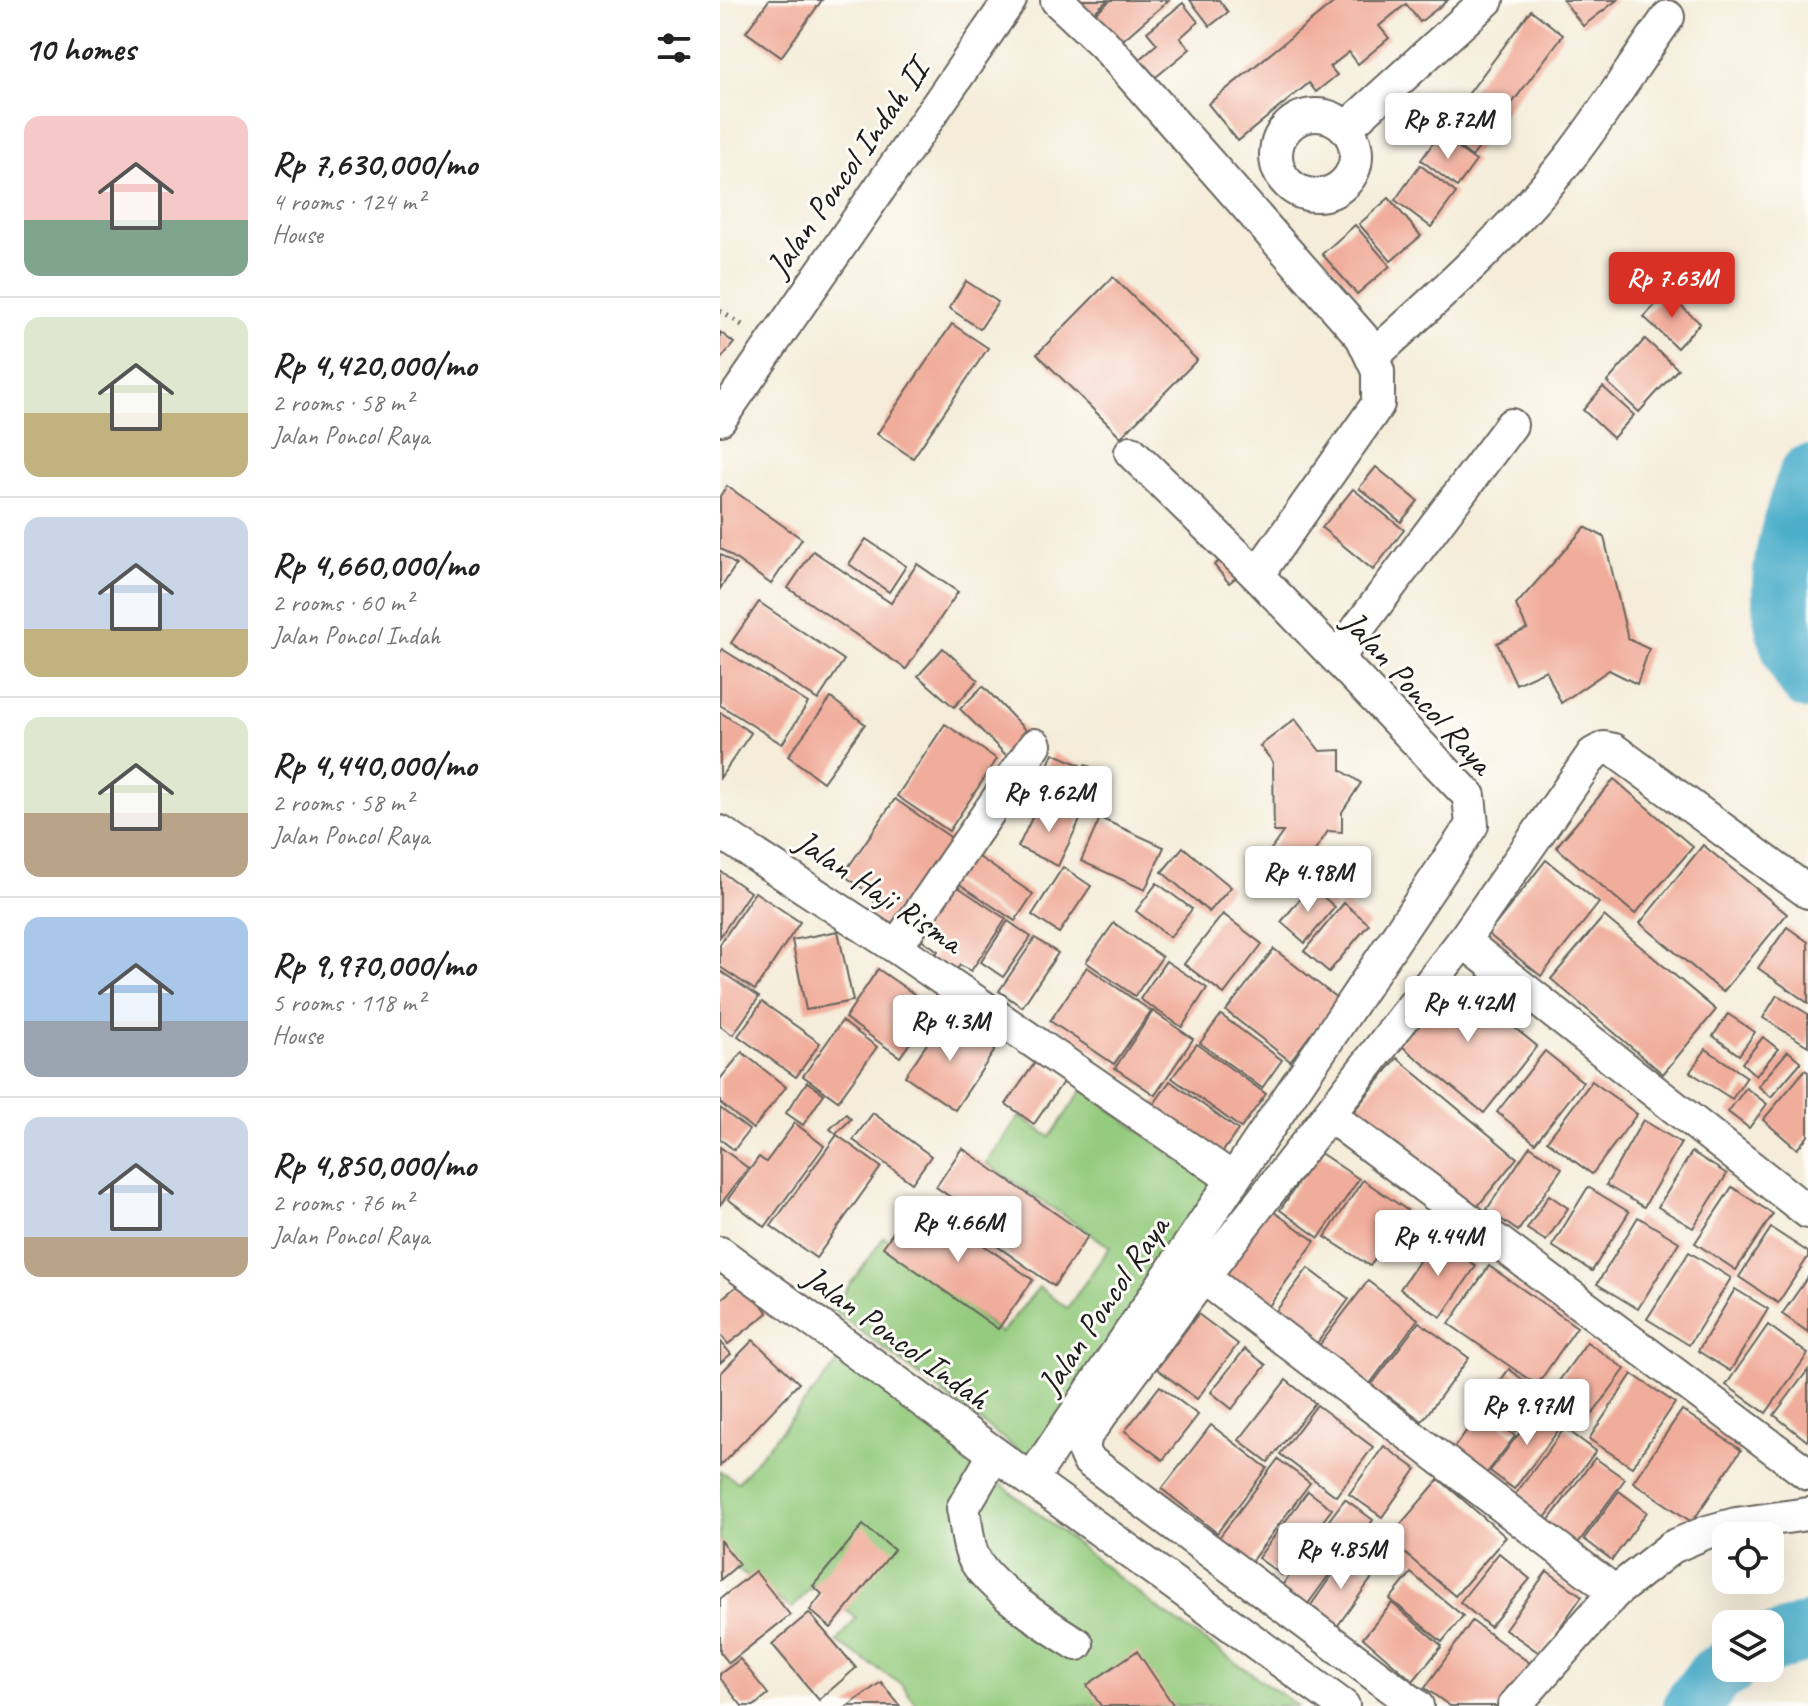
<!DOCTYPE html>
<html lang="en">
<head>
<meta charset="utf-8">
<style>
  :root { --surface:#fff; --page:#f6f6f6; --text:#222; --muted:#767676; --line:#e0e0e0; --accent:#d93025 }
  body { margin:0; font-family:Caveat,sans-serif; background:var(--page); color:var(--text); height:100vh; display:flex; flex-direction:column; font-size:30px; white-space:nowrap }
  * { box-sizing:border-box; margin:0 }
  p { font-size:26px; color:var(--muted) }
  .icon { flex:none; width:44px; height:44px; fill:none; stroke:currentColor; stroke-width:2; stroke-linecap:round; stroke-linejoin:round }
  .map { position:relative; flex:1; overflow:hidden }
  .details { display:flex; flex-direction:column; background:var(--surface); width:720px }
  .details>* { flex:none }
  .buttons { position:absolute; left:992px; top:1522px; display:grid; gap:16px }
  .buttons a { display:grid; place-items:center; width:72px; height:72px; border-radius:16px; background:var(--surface); box-shadow:0 8px 32px #0002; font-size:40px }
  .price { position:absolute; translate:-50% -68px; padding:0 18px; border-radius:8px; background:#fff; color:#222; font-size:26px; line-height:52px; filter:drop-shadow(0 2px 4px #0008) }
  .price::after { content:''; position:absolute; left:50%; top:48px; width:24px; height:18px; margin-left:-12px; background:inherit; clip-path:polygon(0 0,100% 0,50% 100%) }
  .price.current { background:var(--accent); color:#fff }
  ul { padding:0; list-style:none }
  li { display:flex; align-items:center; gap:24px; height:200px; padding:0 24px }
  li+li { border-top:2px solid var(--line) }
  li span { display:grid; place-items:center; flex:none; width:224px; height:160px; border-radius:16px; color:#555 }
  li>.icon { margin-inline-start:auto }
  span .icon { width:96px; height:96px; fill:#fffc; stroke-width:1 }
  li b { font-size:34px }
  h2 { display:flex; justify-content:space-between; align-items:center; height:96px; padding:0 24px; font-size:34px }
  main { display:flex; flex:1; min-height:0 }
  .map>svg:first-child { display:block }
  .green { fill:#94cb7e; stroke:#58744d; stroke-width:2 }
  .lines { fill:none; stroke-linecap:round; stroke-linejoin:round }
  .river { stroke:#4caecb; stroke-width:58 }
  .building { fill:#f1ad9b }
  .minor-casing { stroke:#68655e; stroke-width:36 }
  .path { stroke:#68655e; stroke-width:5; stroke-dasharray:2 6; stroke-linecap:butt }
  .minor { stroke:#fff; stroke-width:32 }
  .labels { text-anchor:middle; dominant-baseline:central; stroke-width:6; stroke-linejoin:round; paint-order:stroke }
  .street-label { font-size:34px; fill:#1c1c1c; stroke:#fdfcf7 }
</style>
</head>
<body>
<main>
<section class="details">
<h2>10 homes<svg class="icon" aria-label="filters" viewBox="0 0 24 24"><path d="M4 7h16M4 17h16"/><circle cx="9" cy="7" r="2"/><circle cx="15" cy="17" r="2"/></svg></h2>
<ul>
<li><span style="background:linear-gradient(#f6c9c9 65%,#7fa58c 0)"><svg class="icon" aria-label="home" viewBox="0 0 24 24"><path d="M3 11l9-7 9 7M6 9v11h12V9"/></svg></span><div><b>Rp 7,630,000/mo</b><p>4 rooms · 124 m²</p><p>House</p></div></li>
<li><span style="background:linear-gradient(#dfe7d0 60%,#c2b280 0)"><svg class="icon" aria-label="home" viewBox="0 0 24 24"><path d="M3 11l9-7 9 7M6 9v11h12V9"/></svg></span><div><b>Rp 4,420,000/mo</b><p>2 rooms · 58 m²</p><p>Jalan Poncol Raya</p></div></li>
<li><span style="background:linear-gradient(#c9d6e8 70%,#c2b280 0)"><svg class="icon" aria-label="home" viewBox="0 0 24 24"><path d="M3 11l9-7 9 7M6 9v11h12V9"/></svg></span><div><b>Rp 4,660,000/mo</b><p>2 rooms · 60 m²</p><p>Jalan Poncol Indah</p></div></li>
<li><span style="background:linear-gradient(#dfe7d0 60%,#b9a48a 0)"><svg class="icon" aria-label="home" viewBox="0 0 24 24"><path d="M3 11l9-7 9 7M6 9v11h12V9"/></svg></span><div><b>Rp 4,440,000/mo</b><p>2 rooms · 58 m²</p><p>Jalan Poncol Raya</p></div></li>
<li><span style="background:linear-gradient(#a9c7e8 65%,#9aa5b1 0)"><svg class="icon" aria-label="home" viewBox="0 0 24 24"><path d="M3 11l9-7 9 7M6 9v11h12V9"/></svg></span><div><b>Rp 9,970,000/mo</b><p>5 rooms · 118 m²</p><p>House</p></div></li>
<li><span style="background:linear-gradient(#c9d6e8 75%,#b9a48a 0)"><svg class="icon" aria-label="home" viewBox="0 0 24 24"><path d="M3 11l9-7 9 7M6 9v11h12V9"/></svg></span><div><b>Rp 4,850,000/mo</b><p>2 rooms · 76 m²</p><p>Jalan Poncol Raya</p></div></li>
</ul>
</section>
<div class="map">
<svg width="1088" height="1706" viewBox="0 0 1088 1706">
  <rect width="100%" height="100%" fill="#fdfcf7"/>
  <filter id="ink" filterUnits="userSpaceOnUse"><feTurbulence type="fractalNoise" baseFrequency=".0125" numOctaves="2"/><feDisplacementMap in="SourceGraphic" scale="16" xChannelSelector="R" yChannelSelector="G"/><feConvolveMatrix kernelMatrix="1 2 1 2 8 2 1 2 1" color-interpolation-filters="sRGB"/></filter>
  <filter id="wash" filterUnits="userSpaceOnUse"><feTurbulence type="fractalNoise" baseFrequency=".006" numOctaves="4" result="noise"/><feDisplacementMap in="SourceGraphic" scale="32" xChannelSelector="R" yChannelSelector="G"/><feGaussianBlur stdDeviation="1.8" result="paint"/><feColorMatrix in="noise" values="0 0 0 0 0 0 0 0 0 0 0 0 0 0 0 0 0 1.4 0 .05"/><feComposite in="paint" operator="in"/></filter>
  <g filter="url(#wash)">
    <rect width="100%" height="100%" fill="#f5edda"/>
    <!-- green -->
    <g class="green">
      <path d="M363,1089L508,1196L310,1459L112,1309L164,1237L281,1333L319,1287L347,1308L390,1247L266,1163L300,1116L330,1137Z"/>
      <path d="M122,1358L436,1607L578,1706H198L181,1684L117,1642L136,1618L93,1585L72,1609L0,1557V1471L18,1482Z"/>
    </g>
    <g class="lines">
      <!-- river -->
      <g class="river">
        <path d="M1088,474C1063,541 1042,618 1088,681"/>
        <path d="M1050,1645L1088,1631"/>
        <path d="M972,1706L993,1678L1008,1668"/>
      </g>
    </g>
    <g id="blocks">
      <!-- building -->
      <g class="building">
        <path d="M49,0H102L61,57L26,32Z"/>
        <path d="M354,0H388L372,14Z"/>
        <path d="M391,0H449L397,45L372,16Z"/>
        <path d="M470,0H499L508,12L490,26Z"/>
        <path d="M617,0H728L700,22L686,4L659,26L669,38L638,64L629,52L610,67L617,75L596,92L589,83L518,141L488,104Z"/>
        <path d="M843,0H897L863,26Z"/>
        <path d="M463,3L478,22L460,38L470,49L431,81L416,62L437,44L427,32Z"/>
        <path d="M811,10L843,35L752,157L720,132Z"/>
        <path d="M719,135L756,161L737,187L701,160Z"/>
        <path d="M700,165L736,193L711,227L675,200Z"/>
        <path d="M669,198L701,236L671,261L639,224Z"/>
        <path d="M635,225L670,266L637,294L602,254Z"/>
        <path d="M393,277L477,360L401,437L317,354Z"/>
        <path d="M246,281L278,302L260,329L229,308Z"/>
        <path d="M946,293L980,323L957,348L924,317Z"/>
        <path d="M232,324L268,348L193,458L157,434Z"/>
        <path d="M0,332L14,343L0,360Z"/>
        <path d="M925,339L958,369L919,412L887,382Z"/>
        <path d="M883,387L914,415L893,438L863,410Z"/>
        <path d="M656,467L698,501L681,522L639,488Z"/>
        <path d="M7,486L82,539L51,584L0,548V496Z"/>
        <path d="M633,489L684,530L653,570L602,528Z"/>
        <path d="M865,527L884,537L908,639L929,649L917,684L889,670L841,703L826,670L796,684L777,643L807,629L796,605Z"/>
        <path d="M146,539L186,566L169,592L129,564Z"/>
        <path d="M93,551L171,603L197,564L238,592L186,669L68,588Z"/>
        <path d="M510,553L524,571L509,583L494,565Z"/>
        <path d="M0,554L16,565L0,589Z"/>
        <path d="M39,602L124,660L98,700L11,643Z"/>
        <path d="M223,648L258,680L234,707L198,676Z"/>
        <path d="M2,649L88,703L62,744L0,705V653Z"/>
        <path d="M263,686L312,737L289,758L240,709Z"/>
        <path d="M111,698L145,724L103,782L68,756Z"/>
        <path d="M0,712L31,733L0,778Z"/>
        <path d="M575,719L600,751L621,750V770L641,783L622,812V832L608,831L569,890L538,868L563,832H554L553,762L540,746Z"/>
        <path d="M225,724L277,759L229,831L177,796Z"/>
        <path d="M333,753L360,765L344,803L317,793Z"/>
        <path d="M365,765L390,774L374,815L349,805Z"/>
        <path d="M894,779L973,847L915,914L836,847Z"/>
        <path d="M175,799L236,841L170,938L143,920L157,898L123,875Z"/>
        <path d="M320,801L360,820L338,866L298,847Z"/>
        <path d="M380,818L444,847L425,890L361,861Z"/>
        <path d="M983,845L1067,914L1003,992L920,923Z"/>
        <path d="M463,847L511,887L489,912L442,872Z"/>
        <path d="M250,851L313,894L295,921L232,879Z"/>
        <path d="M826,860L879,903L821,976L768,934Z"/>
        <path d="M343,867L371,886L339,933L312,915Z"/>
        <path d="M0,871L30,892L0,937Z"/>
        <path d="M229,881L286,919L251,971L240,965L230,981L208,966L218,951L194,934Z"/>
        <path d="M437,883L472,909L450,937L416,911Z"/>
        <path d="M591,886L615,907L585,943L561,922Z"/>
        <path d="M35,892L80,922L35,990L0,967V944Z"/>
        <path d="M624,903L649,924L609,972L584,951Z"/>
        <path d="M503,914L542,944L504,994L464,964Z"/>
        <path d="M884,916L996,1010L943,1074L831,979Z"/>
        <path d="M288,921L311,937L283,977L261,962Z"/>
        <path d="M394,923L442,957L415,996L366,962Z"/>
        <path d="M1067,927L1088,942V1003L1038,968Z"/>
        <path d="M118,931L133,1001L86,1010L72,940Z"/>
        <path d="M315,938L338,953L302,1007L279,991Z"/>
        <path d="M554,949L618,999L570,1061L506,1011Z"/>
        <path d="M446,961L487,988L462,1027L420,999Z"/>
        <path d="M367,967L431,1011L394,1064L330,1021Z"/>
        <path d="M158,969L214,1008L180,1057L125,1018Z"/>
        <path d="M0,971L39,997L13,1035L0,1026Z"/>
        <path d="M731,976L817,1046L764,1113L678,1043Z"/>
        <path d="M1057,995L1088,1014V1046L1043,1018Z"/>
        <path d="M42,1002L100,1043L76,1077L18,1036Z"/>
        <path d="M433,1011L473,1039L435,1095L395,1068Z"/>
        <path d="M1008,1014L1035,1032L1019,1055L993,1036Z"/>
        <path d="M501,1015L562,1060L542,1088L480,1043Z"/>
        <path d="M226,1016L275,1050L235,1110L185,1076Z"/>
        <path d="M122,1021L157,1047L118,1101L83,1076Z"/>
        <path d="M1043,1037L1058,1049L1036,1076L1022,1063Z"/>
        <path d="M477,1044L546,1094L521,1128L452,1078Z"/>
        <path d="M986,1049L1027,1077L1012,1099L970,1072Z"/>
        <path d="M825,1051L863,1082L815,1143L777,1112Z"/>
        <path d="M1068,1051L1081,1062L1051,1097L1038,1086Z"/>
        <path d="M22,1052L66,1087L33,1129L0,1103V1079Z"/>
        <path d="M677,1058L797,1158L753,1212L633,1112Z"/>
        <path d="M317,1060L345,1079L314,1124L286,1104Z"/>
        <path d="M1085,1070L1088,1072V1136L1077,1149L1043,1120Z"/>
        <path d="M450,1081L518,1130L495,1163L427,1114Z"/>
        <path d="M872,1081L917,1114L872,1174L827,1141Z"/>
        <path d="M87,1082L104,1094L83,1125L66,1113Z"/>
        <path d="M1026,1088L1047,1104L1029,1128L1008,1112Z"/>
        <path d="M0,1108L29,1130L14,1150L0,1139Z"/>
        <path d="M153,1113L211,1156L192,1183L133,1140Z"/>
        <path d="M126,1114L131,1119L116,1134L110,1129Z"/>
        <path d="M923,1120L961,1143L924,1207L886,1185Z"/>
        <path d="M75,1123L104,1146L45,1227L8,1199L39,1157L46,1162Z"/>
        <path d="M117,1135L161,1167L96,1258L51,1226Z"/>
        <path d="M810,1146L842,1168L798,1231L767,1209Z"/>
        <path d="M0,1147L28,1168L0,1205Z"/>
        <path d="M242,1148L368,1236L334,1286L247,1225L255,1214L216,1187Z"/>
        <path d="M599,1152L639,1179L599,1238L560,1210Z"/>
        <path d="M972,1152L1007,1174L973,1228L938,1207Z"/>
        <path d="M643,1180L687,1210L650,1266L605,1237Z"/>
        <path d="M868,1187L909,1212L872,1271L832,1246Z"/>
        <path d="M1012,1187L1053,1214L1016,1270L975,1243Z"/>
        <path d="M829,1195L848,1208L826,1241L807,1229Z"/>
        <path d="M197,1198L313,1280L278,1329L163,1247Z"/>
        <path d="M544,1205L595,1241L542,1316L491,1280Z"/>
        <path d="M918,1217L959,1242L918,1309L877,1284Z"/>
        <path d="M1051,1228L1088,1252V1257L1058,1303L1019,1277Z"/>
        <path d="M715,1238L756,1266L721,1317L680,1289Z"/>
        <path d="M969,1252L1011,1278L969,1345L927,1319Z"/>
        <path d="M769,1266L857,1327L817,1385L729,1324Z"/>
        <path d="M588,1268L629,1299L590,1353L548,1322Z"/>
        <path d="M1088,1277V1332L1062,1314Z"/>
        <path d="M23,1281L48,1313L8,1344L0,1334V1300Z"/>
        <path d="M648,1281L698,1319L643,1393L592,1355Z"/>
        <path d="M1015,1289L1048,1309L1010,1371L978,1351Z"/>
        <path d="M478,1314L518,1344L477,1399L437,1369Z"/>
        <path d="M699,1322L749,1358L702,1421L668,1396L660,1407L644,1395Z"/>
        <path d="M1048,1325L1088,1354L1046,1413L1006,1385Z"/>
        <path d="M33,1340L79,1383L0,1466V1374Z"/>
        <path d="M0,1341L11,1354L0,1363Z"/>
        <path d="M867,1342L905,1369L864,1426L826,1399Z"/>
        <path d="M525,1349L546,1365L512,1409L491,1392Z"/>
        <path d="M789,1369L823,1395L795,1431L762,1406Z"/>
        <path d="M1088,1370V1439L1087,1441L1054,1415Z"/>
        <path d="M912,1374L955,1403L912,1467L869,1439Z"/>
        <path d="M566,1380L595,1403L548,1462L519,1440Z"/>
        <path d="M440,1386L478,1415L443,1460L405,1431Z"/>
        <path d="M597,1405L653,1447L616,1496L560,1454Z"/>
        <path d="M821,1405L844,1423L794,1489L770,1471Z"/>
        <path d="M762,1410L795,1436L763,1478L730,1453Z"/>
        <path d="M962,1410L1021,1450L972,1522L913,1482Z"/>
        <path d="M491,1425L547,1468L497,1533L442,1489Z"/>
        <path d="M845,1428L876,1451L824,1519L794,1496Z"/>
        <path d="M664,1446L696,1469L662,1517L629,1494Z"/>
        <path d="M875,1458L905,1479L853,1550L823,1528Z"/>
        <path d="M558,1459L590,1483L530,1563L498,1539Z"/>
        <path d="M719,1479L786,1537L735,1596L668,1539Z"/>
        <path d="M588,1491L612,1509L562,1575L538,1558Z"/>
        <path d="M899,1491L927,1512L892,1560L864,1539Z"/>
        <path d="M625,1499L653,1520L628,1554L600,1532Z"/>
        <path d="M143,1525L174,1550L111,1628L90,1610L102,1594L93,1586Z"/>
        <path d="M599,1534L625,1553L582,1612L556,1594Z"/>
        <path d="M0,1540L19,1564L0,1580Z"/>
        <path d="M779,1553L810,1579L770,1627L740,1602Z"/>
        <path d="M626,1555L654,1575L616,1628L589,1608Z"/>
        <path d="M35,1571L70,1615L9,1663L0,1652V1599Z"/>
        <path d="M827,1571L862,1596L821,1654L785,1629Z"/>
        <path d="M691,1573L743,1616L722,1642L670,1599Z"/>
        <path d="M672,1603L722,1646L693,1681L643,1638Z"/>
        <path d="M89,1613L136,1668L99,1700L52,1644Z"/>
        <path d="M752,1621L811,1664L782,1706H730L705,1688Z"/>
        <path d="M417,1651L454,1706H381L367,1685Z"/>
        <path d="M20,1659L48,1694L34,1706H22L0,1678V1674Z"/>
        <path d="M161,1682L180,1706H128Z"/>
      </g>
    </g>
  </g>
  <g filter="url(#ink)">
    <use href="#blocks" fill-opacity="0" stroke="#68655e" stroke-width="2"/>
    <g class="lines">
      <!-- minor casing -->
      <g class="minor-casing">
        <g id="minor">
          <path d="M337,0L383,43L642,337L658,371V404L537,575L749,796L752,825L311,1480L623,1706"/>
          <circle cx="596" cy="155" r="40"/>
          <path d="M626,128L767,0"/>
          <path d="M652,357C722,294 792,231 850,157C885,112 915,63 948,17"/>
          <path d="M0,419L290,0"/>
          <path d="M411,452L537,575"/>
          <path d="M618,658L639,627L791,425"/>
          <path d="M0,832L176,947L513,1179"/>
          <path d="M743,941L1088,1212"/>
          <path d="M176,947L315,745"/>
          <path d="M609,1115L1088,1474"/>
          <path d="M0,1253L311,1480"/>
          <path d="M483,1277L895,1592"/>
          <path d="M274,1455L243,1508C246,1522 247,1538 251,1551C260,1582 329,1627 357,1644"/>
          <path d="M697,1706L368,1460L363,1449L366,1435L483,1277L743,941L873,754L884,748L894,750L1088,892"/>
          <path d="M794,1706L895,1592L952,1547L987,1532L1016,1524L1088,1514"/>
        </g>
      </g>
      <!-- path -->
      <path class="path" d="M0,311L27,328"/>
      <!-- minor -->
      <use href="#minor" class="minor"/>
    </g>
  </g>
  <g class="labels">
    <!-- street labels -->
    <g class="street-label">
      <text transform="translate(127 168) rotate(-55)">Jalan Poncol Indah II</text>
      <text transform="translate(698 692) rotate(48)">Jalan Poncol Raya</text>
      <text transform="translate(159 891) rotate(34)">Jalan Haji Risma</text>
      <text transform="translate(383 1305) rotate(-56)">Jalan Poncol Raya</text>
      <text transform="translate(177 1337) rotate(36)">Jalan Poncol Indah</text>
    </g>
  </g>
</svg>
<div class="buttons">
<a><svg class="icon" aria-label="locate" viewBox="0 0 24 24"><circle cx="12" cy="12" r="6"/><path d="M12 2v4M12 18v4M2 12h4M18 12h4"/></svg></a>
<a><svg class="icon" aria-label="layers" viewBox="0 0 24 24"><path d="M12 4l9 5-9 5-9-5zM3 14l9 5 9-5"/></svg></a>
</div>
<b class="price" style="left:728px;top:161px">Rp 8.72M</b>
<b class="price current" style="left:952px;top:320px">Rp 7.63M</b>
<b class="price" style="left:329px;top:834px">Rp 9.62M</b>
<b class="price" style="left:588px;top:914px">Rp 4.98M</b>
<b class="price" style="left:748px;top:1044px">Rp 4.42M</b>
<b class="price" style="left:230px;top:1063px">Rp 4.3M</b>
<b class="price" style="left:238px;top:1264px">Rp 4.66M</b>
<b class="price" style="left:718px;top:1278px">Rp 4.44M</b>
<b class="price" style="left:807px;top:1447px">Rp 9.97M</b>
<b class="price" style="left:621px;top:1591px">Rp 4.85M</b>
</div>
</main>
</body>
</html>
